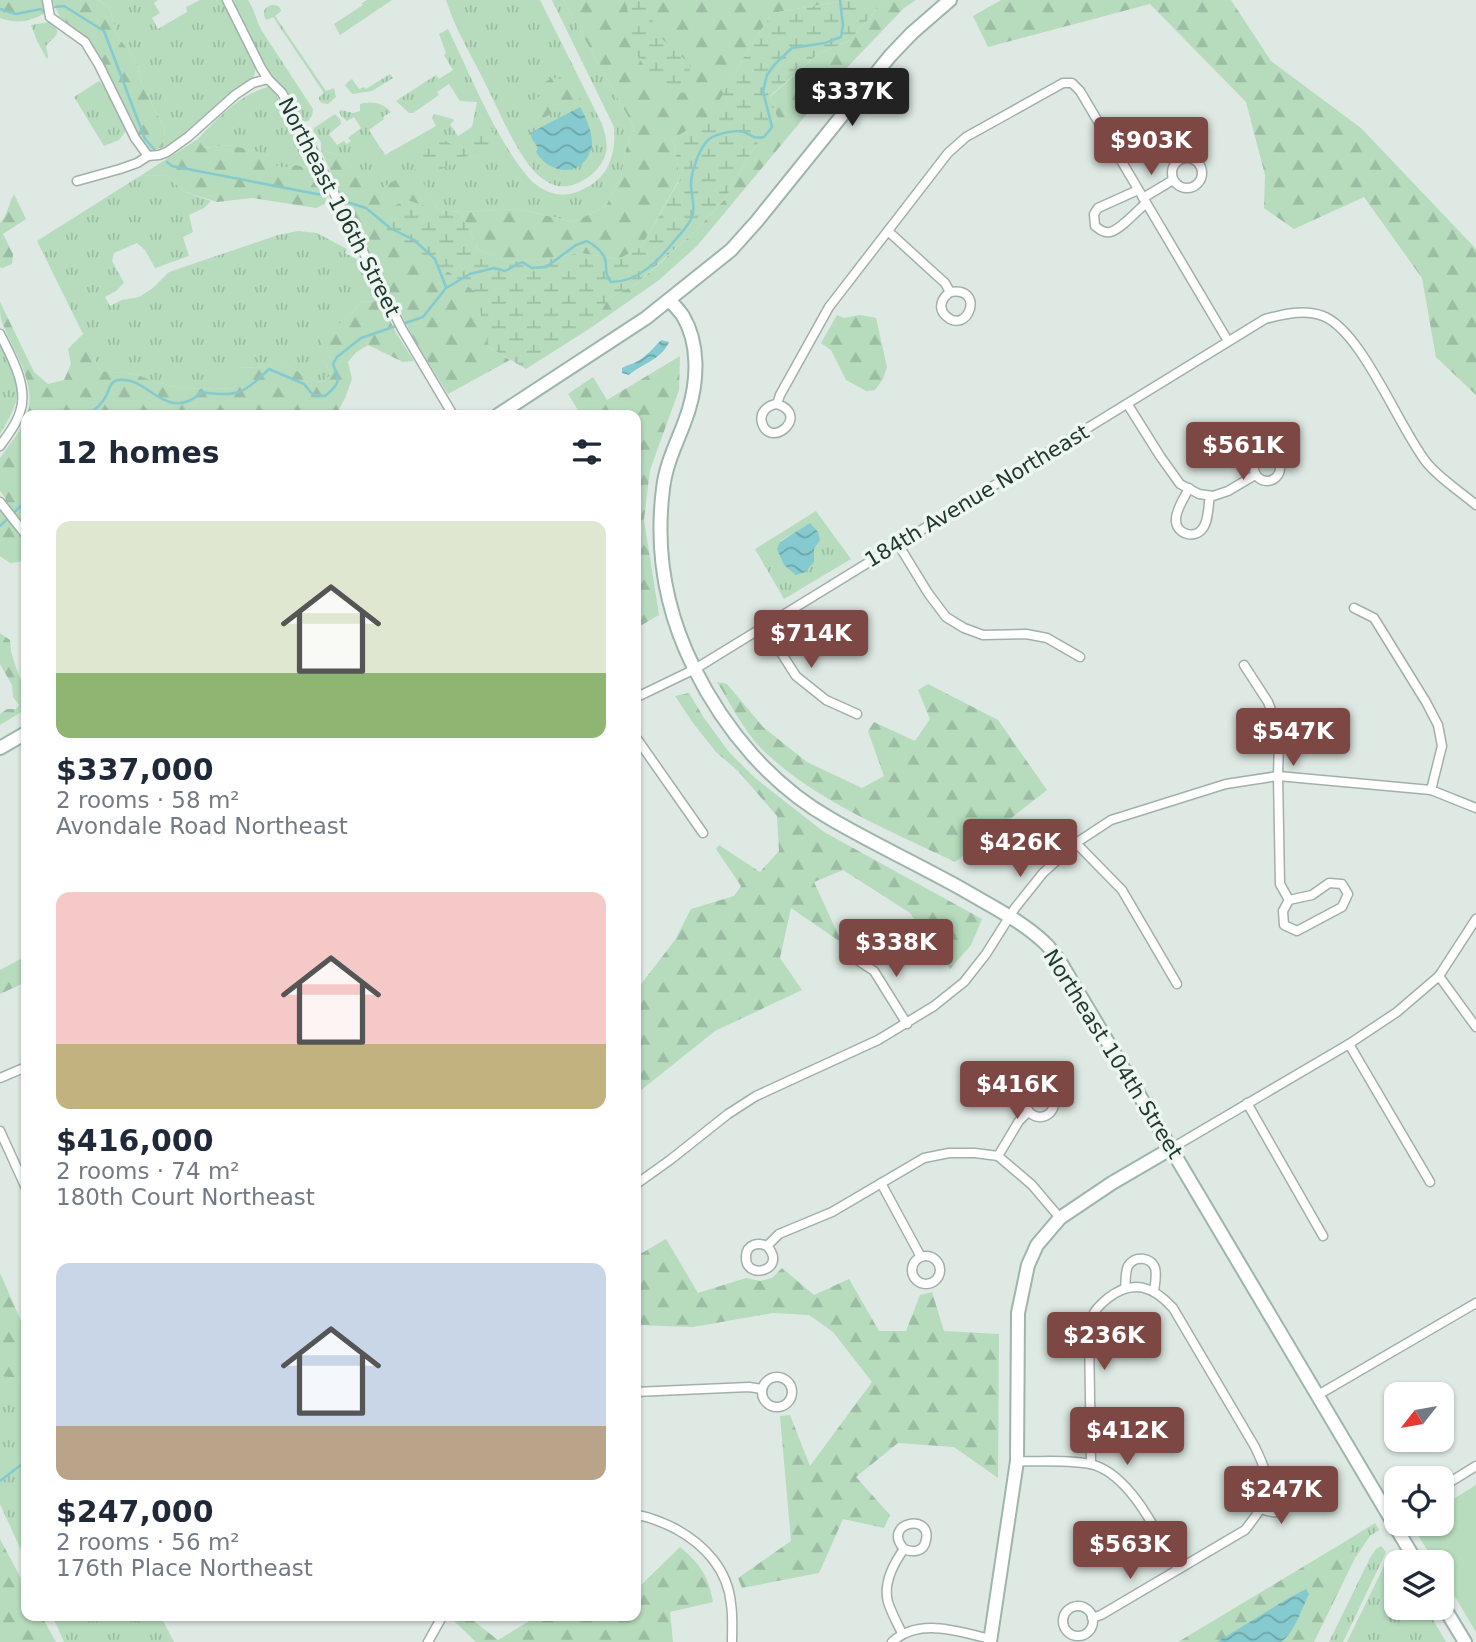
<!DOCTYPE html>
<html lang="en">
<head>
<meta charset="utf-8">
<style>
  :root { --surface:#fff; --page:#f6f6f7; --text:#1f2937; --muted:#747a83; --accent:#7d4844 }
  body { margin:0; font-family:"DejaVu Sans",sans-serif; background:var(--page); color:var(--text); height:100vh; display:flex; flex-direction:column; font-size:26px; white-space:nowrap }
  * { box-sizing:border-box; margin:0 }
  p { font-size:23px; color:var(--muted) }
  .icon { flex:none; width:38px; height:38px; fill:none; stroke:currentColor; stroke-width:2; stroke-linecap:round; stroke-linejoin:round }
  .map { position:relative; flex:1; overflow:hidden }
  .side { position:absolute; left:21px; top:410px; width:620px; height:1211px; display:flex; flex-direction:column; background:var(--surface); border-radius:14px; box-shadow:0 2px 5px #0004 }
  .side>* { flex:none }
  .needle { width:46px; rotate:239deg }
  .fabs { position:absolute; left:1384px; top:1382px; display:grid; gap:14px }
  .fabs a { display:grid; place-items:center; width:70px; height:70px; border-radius:14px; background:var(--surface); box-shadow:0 2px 5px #0004; font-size:35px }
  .price { position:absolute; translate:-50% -60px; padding:0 16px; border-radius:7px; background:var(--accent); color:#fff; font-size:23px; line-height:46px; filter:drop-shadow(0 2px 4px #0008) }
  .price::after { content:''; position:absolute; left:50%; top:42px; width:21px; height:16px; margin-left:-10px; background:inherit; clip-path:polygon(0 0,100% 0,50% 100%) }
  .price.selected { background:#222; color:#fff }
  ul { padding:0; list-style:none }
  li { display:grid; align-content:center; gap:14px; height:371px; padding:0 35px }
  li span { display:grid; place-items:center; height:217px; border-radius:14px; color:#555 }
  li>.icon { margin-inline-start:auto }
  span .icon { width:126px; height:126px; fill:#fffc; stroke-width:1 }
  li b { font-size:30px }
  h2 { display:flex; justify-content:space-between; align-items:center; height:84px; padding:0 35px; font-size:30px }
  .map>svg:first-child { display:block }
  .grass { fill:url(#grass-tufts); fill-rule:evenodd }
  .forest { fill:url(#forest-firs) }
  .wetland { fill:url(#wetland-marsh) }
  .park { fill:#b6dbbd }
  .water { fill:url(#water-waves) }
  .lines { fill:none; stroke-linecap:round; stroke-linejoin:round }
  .stream { stroke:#85cacf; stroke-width:2.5 }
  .street-casing { stroke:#a1b1a9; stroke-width:11 }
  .secondary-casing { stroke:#9db5aa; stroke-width:16 }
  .street { stroke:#fff; stroke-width:8 }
  .secondary { stroke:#fff; stroke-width:12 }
  .labels { text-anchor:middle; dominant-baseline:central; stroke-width:7; stroke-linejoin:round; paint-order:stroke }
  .street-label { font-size:21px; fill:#20392f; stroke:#eef6f1 }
</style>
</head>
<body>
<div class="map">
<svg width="1476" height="1642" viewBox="0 0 1476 1642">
  <defs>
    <pattern id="grass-tufts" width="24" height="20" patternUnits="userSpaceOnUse" patternTransform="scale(1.75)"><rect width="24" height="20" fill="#b6dbbd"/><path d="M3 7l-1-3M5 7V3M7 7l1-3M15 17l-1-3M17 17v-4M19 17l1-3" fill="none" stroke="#9cbda3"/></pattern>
    <pattern id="forest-firs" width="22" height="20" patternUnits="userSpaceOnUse" patternTransform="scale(1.75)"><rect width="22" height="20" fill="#b6dbbd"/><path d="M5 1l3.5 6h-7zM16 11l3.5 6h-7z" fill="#9cbda3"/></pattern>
    <pattern id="wetland-marsh" width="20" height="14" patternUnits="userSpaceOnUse" patternTransform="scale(1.75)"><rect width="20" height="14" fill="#b6dbbd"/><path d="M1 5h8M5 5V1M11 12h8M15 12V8" fill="none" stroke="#9cbda3"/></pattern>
    <pattern id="water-waves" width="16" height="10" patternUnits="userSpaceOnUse" patternTransform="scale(1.75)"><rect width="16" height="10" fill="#85cacf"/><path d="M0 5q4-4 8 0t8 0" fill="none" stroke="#6ca5a8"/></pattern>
  </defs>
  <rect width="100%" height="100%" fill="#dee9e3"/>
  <!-- grass -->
  <g class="grass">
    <path d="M98,0H158L154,3L160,13L152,18L158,29L187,12L186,7L200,0H223L255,66C256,77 252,80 243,86L175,144L163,147L165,129L142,85L138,63L118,37L109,7Z"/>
    <path d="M233,0H248C255,11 256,20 262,31L313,109L312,116L308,121L302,122L285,91L269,74Z"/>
    <path d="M367,0H392L340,35L334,24L363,5L362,3Z"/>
    <path d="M446,0H540L602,124C605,134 609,145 605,156C599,173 577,189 558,186C552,185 544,180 539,176C517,156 499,110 485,83C472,56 455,29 446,0Z"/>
    <path d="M552,0H563L634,127L626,149L621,177L606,206L574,222L518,209L461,212L438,210L416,170L372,194L342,156L321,150V142L313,131L314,128L335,114L340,119L341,124L329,134L337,145L344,141L347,144L351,141L348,138L361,128L354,117L347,121L341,116L339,111L341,110L353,113L360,111V104C373,101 381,102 391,112L383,117L384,119L369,130L385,155L436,126L432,118L434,114L453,119L454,121L450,124L458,136L472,127L477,102L460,101L449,84L437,92L439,95L413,113H409L396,101L436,75L439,79L453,70L444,55L446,53L439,34L448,29C471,76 495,138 528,177C534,185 546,192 556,194C568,197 581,191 591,185C611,172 616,149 614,127Z"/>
    <path d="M272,5C277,5 280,6 281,11L275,16L326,91L334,88L336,97L328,104L322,103L319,100V97L324,93L273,17L267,20L265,18C262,11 265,7 272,5Z"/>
    <path d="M49,22C65,33 54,36 46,46L48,56L47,59L37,41L31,25Z"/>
    <path d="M390,74L393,78L372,91L352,94L345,85L352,79L359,89L364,87L366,89Z"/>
    <path d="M99,81C112,91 123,114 125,132L119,140L104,146L74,97Z"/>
    <path d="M271,86L300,140L299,153L303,160L317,170L297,165L283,168L271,164L268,156L255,151L229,145L204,148L198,139C219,117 240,94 271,86Z"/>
    <path d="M167,175L183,191L211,201L204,208L189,215L193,232L183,237L189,256L155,268L145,250L137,243L114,253L112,261L124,283L116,291L105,297L110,306L122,300L139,297L153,288L169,272L278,235L298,231L317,233L347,249L345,253L364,263L381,301L361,302L348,318L325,333L326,362L330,375L324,382L315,381L284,364H268L259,367L235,368L236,385L232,389L213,388L186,389L156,382L135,374L100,371L92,353L86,331L83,334L37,241L140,176Z"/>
    <path d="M0,343C20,386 26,392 0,434Z"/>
    <path d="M816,511L851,559L784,599L755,549ZM810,524L814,562L780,541Z"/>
    <path d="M0,1376L26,1379V1561L0,1504Z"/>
    <path d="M1375,1523L1379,1530L1370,1536L1355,1558L1346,1541Z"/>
    <path d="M1381,1546L1386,1552L1343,1642H1329L1370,1558L1376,1549Z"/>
    <path d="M1386,1562L1393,1567H1396V1608H1426L1446,1642H1347Z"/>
    <path d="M52,1615H160L174,1642H64Z"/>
  </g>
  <!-- forest -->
  <g class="forest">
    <path d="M0,0H42L45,13C29,22 17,24 0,18Z"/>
    <path d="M52,0H98L109,7L118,37L138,63L142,85L165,129L163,147L151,151L141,141L131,117L83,35L60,17Z"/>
    <path d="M563,0H849L772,13L739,65L712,115L673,139L680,178L641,247L619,259L579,253L546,259L507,262L478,249L461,212L518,209L574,222L606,206L621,177L626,149L634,127Z"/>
    <path d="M885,0H916L904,8L836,79L697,246L659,280L592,327L608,299L636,284L659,264L698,228L725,199L752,151L777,117L770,97L819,53L849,41Z"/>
    <path d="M1001,0H1231L1271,61L1361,128L1476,249V395L1436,357L1422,278L1364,197L1294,229L1264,208L1265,175L1246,102L1150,4L988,47L973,16Z"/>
    <path d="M553,78C570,79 575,82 583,97L530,125L524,122L526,105L541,95L543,83Z"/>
    <path d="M198,139L204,148L229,145L255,151L269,156L271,164L283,168L296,165L317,170L327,191L326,203L316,208L252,198L217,202L183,191L167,175L140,176Z"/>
    <path d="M321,150L342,156L372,193L416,169L438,210L492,291L489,347L510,360L448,394L415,341L346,207Z"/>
    <path d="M14,194L26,219L3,234L13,254L12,264L2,268L0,267V223C7,216 9,203 14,194Z"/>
    <path d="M381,301L396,333L414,361L403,362L368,345L355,353L348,362L352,379L345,398L336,415H252L248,412L229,415H27C38,382 11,349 1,319C0,314 0,308 0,302L34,372L48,384L64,380L71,364L68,349L86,331L98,339L92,353L100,371L135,374L156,382L186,389L213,388L232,389L236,385L230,377L235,368L259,367L268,364H284L315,381L324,382L330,375L321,346L325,332L348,318L361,302Z"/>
    <path d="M837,315L844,318L860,315L876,318L887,367L883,379L875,390L866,391L846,380L831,350L821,343Z"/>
    <path d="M680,356L679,390L650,470L644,520L659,615L635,629V415H581L568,394L593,377L607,400Z"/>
    <path d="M26,415V561L10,563L0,556V505L6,499L0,491V458L23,426Z"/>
    <path d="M0,633L10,640L11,651L15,665L20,678L26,687V709L0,725V714L7,709H16L19,705L13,697L12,685L0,664Z"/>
    <path d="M717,682L727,684L763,727L807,762L862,788L884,776L868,731L874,722L915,741L930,719L918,690L928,684L998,720L1047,790L955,862C891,831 818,802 766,753C745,734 732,706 717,682Z"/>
    <path d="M689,693L704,718L729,752L755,778L824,832L982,919L971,945L950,969L910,913L843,870L814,882L842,943L791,908L780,958L802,990L715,1031L635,1095V992L675,940L691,909L734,896L741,886L716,849L719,845L760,872L779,851L777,816L738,771L716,752L693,723L675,696Z"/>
    <path d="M26,956V982L0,994V970Z"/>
    <path d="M666,1239L698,1293L746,1278L760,1281L772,1278L782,1268L814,1295L849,1279L879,1331H906L920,1295L932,1292L944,1331L999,1334L998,1478L954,1447L898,1443L856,1477L890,1515L884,1528L843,1519L819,1573L742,1588L738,1578L791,1541L780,1416L790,1415L810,1466L872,1382L833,1332L809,1315L773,1313L693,1327L635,1325V1257Z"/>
    <path d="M0,1273L26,1332V1379L0,1376Z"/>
    <path d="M0,1539L26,1588V1615H41L56,1642H0Z"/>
    <path d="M1346,1541L1355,1558L1314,1642H1178Z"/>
    <path d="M680,1547C700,1564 708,1575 713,1602L670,1612L673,1642H476L454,1621L458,1615H466L498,1640L539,1615H635V1584L640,1586Z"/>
  </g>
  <!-- wetland -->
  <g class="wetland">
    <path d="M624,0H644L659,36L691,65L684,93L661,90L636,54L627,7Z"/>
    <path d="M849,0H885L849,41L819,53L770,96L777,117L752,151L725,199L698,228L636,284L608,299L592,327L526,369L489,347L481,316L478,294L450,273L422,261L385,236L384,214L404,199L438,210L461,212L478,249L507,262L546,259L579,253L619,259L641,247L680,179L673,139L712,114L739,65L772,13Z"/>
    <path d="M490,126L494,132L495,138L490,144L440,170L433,171L426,162L420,148L424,139L435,133L447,142L456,147L465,143Z"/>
  </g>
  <!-- park -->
  <path class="park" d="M1476,1485V1632L1442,1575V1563H1435L1412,1525L1442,1524V1506Z"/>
  <!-- water -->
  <g class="water">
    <path d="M580,107C586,117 595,138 591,149C582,178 550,175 536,152L538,148L532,139L530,133Z"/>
    <path d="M661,340L669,342C661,360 643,363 629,375L622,373V368C627,365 633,364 638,361C648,355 654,347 661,340Z"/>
    <path d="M810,523L818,532L820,540L814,549V562L805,572L796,575L784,565L777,549L780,542Z"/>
    <path d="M1306,1589L1309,1594C1301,1610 1295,1632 1281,1642H1217L1287,1599Z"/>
  </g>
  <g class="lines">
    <!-- stream -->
    <g class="stream">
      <path d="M55,7L64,6L104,31L145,139L155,150"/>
      <path d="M0,9L16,14L41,9"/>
      <path d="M167,162L172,166L327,196"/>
      <path d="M347,202L366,208L390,228L414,240L435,259L446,287"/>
      <path d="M87,415C95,410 102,404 106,396C110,389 109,382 118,380C148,375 166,425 202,392C236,398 245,393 269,369L304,384L313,395L325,396C340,384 340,381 333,364L337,357L361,338L423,317L446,288L470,274L494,268L505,271L522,262L532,268L546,267L576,245L587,241C594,245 602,250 605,259C608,268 603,272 611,282C639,282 659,260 676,239C681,233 689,225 692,217C696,206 691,196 691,185C691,172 699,149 708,140C714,134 736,129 744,132C754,136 752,139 764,137L772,127L763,91L767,75L775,64L792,48L825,43L841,37L843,25L840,0"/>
      <path d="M0,526L26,501"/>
      <path d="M0,1481L26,1461"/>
    </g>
    <!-- street casing -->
    <g class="street-casing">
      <g id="street">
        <path d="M47,0L50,17L85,42L99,65L135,138L148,156"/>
        <path d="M227,0L261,68L268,79L282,93L303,131L402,329L453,415"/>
        <circle cx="1187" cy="173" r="15"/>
        <path d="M77,181L120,169L137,163L148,156L159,155L167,152L188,137L235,95L253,83L268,79"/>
        <path d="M1138,190L1098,208L1094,214L1095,226C1100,230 1104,233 1110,232C1120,230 1138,210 1146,203"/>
        <path d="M1143,198L1173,180"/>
        <path d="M889,232L945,283L950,292C942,298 937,308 946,316C968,336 986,286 950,292"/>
        <path d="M0,334C11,356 29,387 20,412C17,424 7,436 0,446"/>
        <path d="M777,404C811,415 771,450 762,423C759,412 768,405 777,404L780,395L829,307L948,153L966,137L1063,83H1072L1080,91L1228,341"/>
        <path d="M1128,405L1160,456L1180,484L1199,494L1213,496L1228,491L1255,475"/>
        <circle cx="1267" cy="468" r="13"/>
        <path d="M1189,488C1185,497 1176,509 1176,519C1175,534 1195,540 1203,528C1209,520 1208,505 1210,496"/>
        <path d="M0,502L26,535"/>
        <path d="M898,544L928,593L946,617L964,628L983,635L1026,634L1047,638L1080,657"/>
        <path d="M1354,608L1374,618L1426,702L1438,725L1442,746L1431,790"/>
        <path d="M764,626L796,676L826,700L857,714"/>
        <path d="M1244,665L1268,702L1275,721L1279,741L1278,776L1280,884L1289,900L1283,911L1284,925L1297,931L1342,907L1348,894L1342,884L1329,883L1312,895L1289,900"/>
        <path d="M635,698L695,669L1265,319C1284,314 1304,309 1323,316C1362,331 1399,428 1427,463C1439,478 1461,492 1476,505"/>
        <path d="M635,736L703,833"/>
        <path d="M1076,843L1122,890L1177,984"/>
        <path d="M857,960L874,971L907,1024"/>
        <path d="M1439,976L1476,1027"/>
        <path d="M1349,1044L1430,1182"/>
        <path d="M0,1078L26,1067"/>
        <circle cx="1040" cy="1103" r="14"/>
        <path d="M1247,1103L1323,1236"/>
        <path d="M0,1131L26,1188"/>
        <path d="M1172,1148L1349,1044L1397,1012L1439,976L1476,919"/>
        <path d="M998,1156L1032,1185L1060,1218"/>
        <path d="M881,1183L921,1257"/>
        <path d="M635,1185L670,1160L728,1114L756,1096L878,1040L934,1006L964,982L986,954L1015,908L1043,873L1076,843L1111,820L1226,784L1278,776L1431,790L1476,808"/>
        <path d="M767,1246C789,1270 744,1282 746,1256C747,1244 758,1242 767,1246L779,1234L832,1212L924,1158L949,1153H975L998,1156L1019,1121L1028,1112"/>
        <circle cx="926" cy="1270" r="14"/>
        <path d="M1125,1288C1126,1281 1125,1272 1128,1266C1135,1255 1151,1257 1155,1268C1157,1275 1155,1284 1154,1291"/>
        <circle cx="777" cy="1392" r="15"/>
        <path d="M635,1392L749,1387L762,1389"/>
        <path d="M1318,1395L1476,1303"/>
        <path d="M1017,1461C1039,1462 1073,1459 1094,1465C1132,1477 1158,1535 1178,1569"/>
        <path d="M1091,1464L1089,1332C1090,1327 1091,1320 1093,1315C1095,1309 1102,1303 1108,1298C1133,1279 1153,1286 1173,1308L1255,1447C1274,1487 1272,1496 1245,1530L1101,1615L1092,1618"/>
        <path d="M1442,1487L1476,1466"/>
        <path d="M1262,1509C1273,1514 1280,1514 1288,1503C1288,1488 1282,1484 1269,1482"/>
        <path d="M635,1515C649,1516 664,1523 676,1529C705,1545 728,1570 731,1604C733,1616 732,1630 732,1642"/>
        <circle cx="1078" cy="1621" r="15"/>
        <path d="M902,1633C897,1623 891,1612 888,1602C883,1584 894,1563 904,1549C913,1553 924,1552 926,1540C932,1512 881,1523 904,1549"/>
        <path d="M428,1642L443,1615"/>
        <path d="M892,1642C920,1617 958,1632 991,1639"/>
      </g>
    </g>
    <!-- secondary casing -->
    <g class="secondary-casing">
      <g id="secondary">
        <path d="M669,300C674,305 679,310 683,316C699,343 698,379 689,409C681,436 666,460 663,489C655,552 666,612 694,668C725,730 771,785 831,819C874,844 919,865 962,889C991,906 1022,921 1046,944C1052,950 1057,958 1062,965L1417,1563"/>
        <path d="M498,415L646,318L731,250L757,221L890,56L912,33L950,0"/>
        <path d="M0,748L26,733"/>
        <path d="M1442,1604L1465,1642"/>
        <path d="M990,1642L1017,1461L1018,1313L1028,1265L1037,1245L1060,1218L1112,1183L1172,1148"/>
      </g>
    </g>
    <!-- street -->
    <use href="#street" class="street"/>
    <!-- secondary -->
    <use href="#secondary" class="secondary"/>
  </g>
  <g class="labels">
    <!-- street labels -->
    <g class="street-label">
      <text transform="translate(339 207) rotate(63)">Northeast 106th Street</text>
      <text transform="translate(977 496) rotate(-31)">184th Avenue Northeast</text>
      <text transform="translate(1113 1054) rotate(58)">Northeast 104th Street</text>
    </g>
  </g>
</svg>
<div class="fabs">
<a><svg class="needle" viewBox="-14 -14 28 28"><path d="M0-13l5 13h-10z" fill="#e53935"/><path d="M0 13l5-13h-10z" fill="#747a83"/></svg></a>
<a><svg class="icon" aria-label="locate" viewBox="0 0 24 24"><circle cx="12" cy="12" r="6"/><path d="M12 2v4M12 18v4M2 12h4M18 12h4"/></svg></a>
<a><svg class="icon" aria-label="layers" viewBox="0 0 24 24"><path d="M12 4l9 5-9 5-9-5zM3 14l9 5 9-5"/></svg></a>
</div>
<b class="price selected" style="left:852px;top:128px">$337K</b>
<b class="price" style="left:1151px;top:177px">$903K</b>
<b class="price" style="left:1243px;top:482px">$561K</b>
<b class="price" style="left:811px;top:670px">$714K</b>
<b class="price" style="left:1293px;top:768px">$547K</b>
<b class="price" style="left:1020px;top:879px">$426K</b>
<b class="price" style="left:896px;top:979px">$338K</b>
<b class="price" style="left:1017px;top:1121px">$416K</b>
<b class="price" style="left:1104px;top:1372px">$236K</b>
<b class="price" style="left:1127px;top:1467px">$412K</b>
<b class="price" style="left:1281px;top:1526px">$247K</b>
<b class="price" style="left:1130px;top:1581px">$563K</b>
<section class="side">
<h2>12 homes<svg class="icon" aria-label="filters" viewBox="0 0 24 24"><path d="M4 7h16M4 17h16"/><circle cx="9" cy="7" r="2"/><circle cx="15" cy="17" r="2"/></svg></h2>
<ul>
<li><span style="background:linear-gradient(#dfe7d0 70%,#8fb573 0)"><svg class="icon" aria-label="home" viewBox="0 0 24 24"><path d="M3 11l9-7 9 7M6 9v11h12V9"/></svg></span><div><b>$337,000</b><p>2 rooms · 58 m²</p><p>Avondale Road Northeast</p></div></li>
<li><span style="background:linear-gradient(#f6c9c9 70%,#c2b280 0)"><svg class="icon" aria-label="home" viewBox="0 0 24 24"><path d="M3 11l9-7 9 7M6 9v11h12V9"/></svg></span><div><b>$416,000</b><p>2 rooms · 74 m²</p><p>180th Court Northeast</p></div></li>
<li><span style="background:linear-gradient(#c9d6e8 75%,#b9a48a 0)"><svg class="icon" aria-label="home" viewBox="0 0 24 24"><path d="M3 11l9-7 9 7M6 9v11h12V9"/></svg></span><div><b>$247,000</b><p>2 rooms · 56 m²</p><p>176th Place Northeast</p></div></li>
</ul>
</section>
</div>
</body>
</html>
